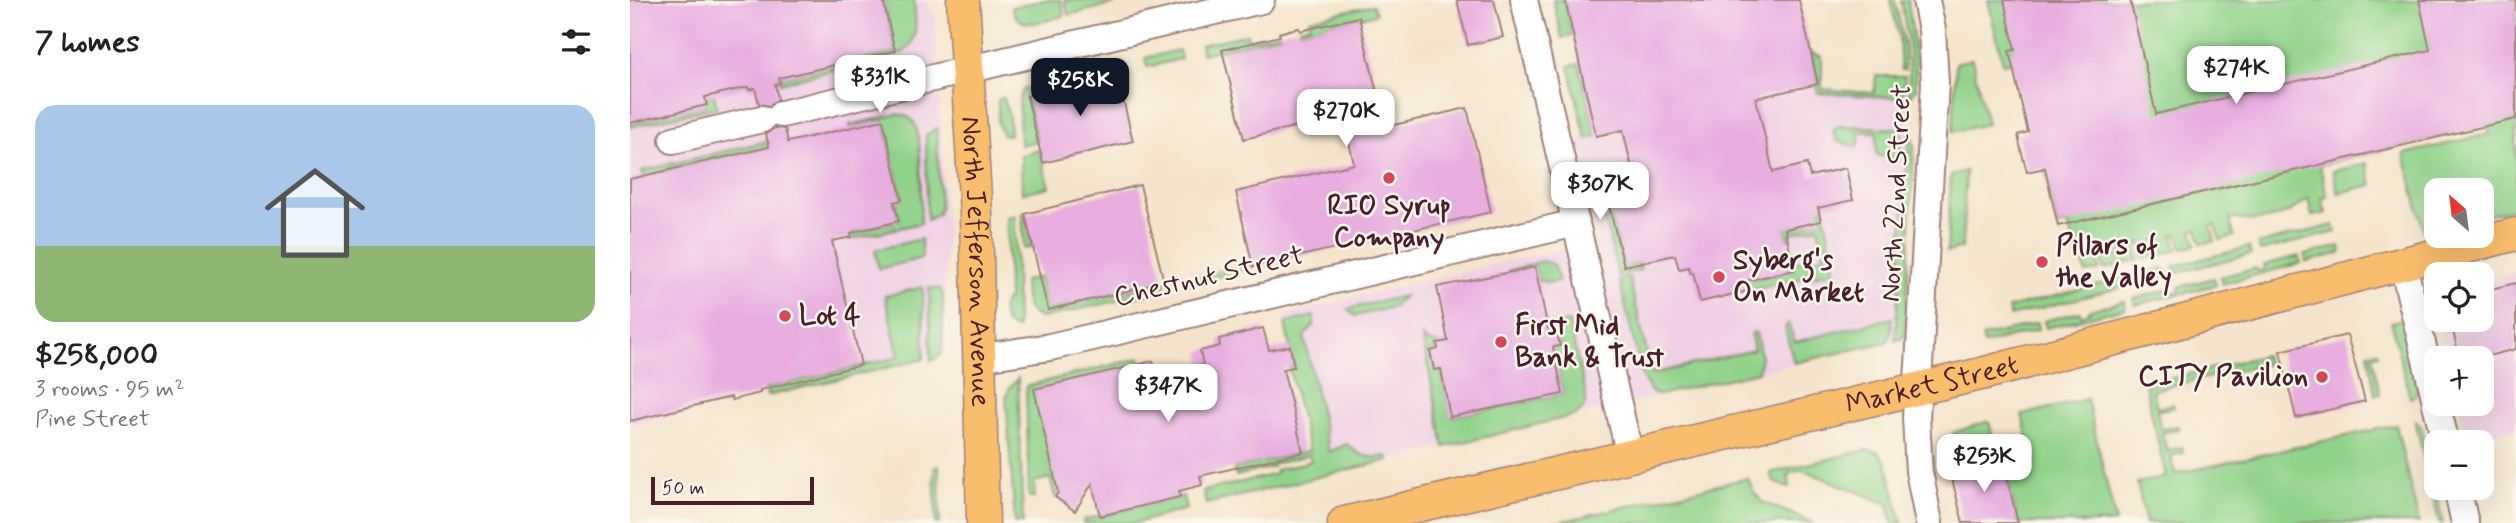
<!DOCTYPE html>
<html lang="en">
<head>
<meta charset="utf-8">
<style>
  :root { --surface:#fff; --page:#f6f6f6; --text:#222; --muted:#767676; --accent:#111827 }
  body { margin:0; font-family:Mynerve,sans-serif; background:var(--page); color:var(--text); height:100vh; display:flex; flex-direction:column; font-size:26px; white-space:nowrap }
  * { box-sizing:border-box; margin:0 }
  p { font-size:23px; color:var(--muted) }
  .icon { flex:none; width:38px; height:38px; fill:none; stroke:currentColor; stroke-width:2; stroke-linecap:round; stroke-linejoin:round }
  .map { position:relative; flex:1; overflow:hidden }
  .drawer { display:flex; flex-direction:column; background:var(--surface); width:630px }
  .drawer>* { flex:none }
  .needle { width:46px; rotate:332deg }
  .fabs { position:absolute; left:1794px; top:178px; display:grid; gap:14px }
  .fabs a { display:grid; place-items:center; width:70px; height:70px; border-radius:14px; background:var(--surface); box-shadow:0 7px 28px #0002; font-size:35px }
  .scale { position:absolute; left:21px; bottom:18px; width:163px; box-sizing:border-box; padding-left:7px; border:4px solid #4a1f2b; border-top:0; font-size:19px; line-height:24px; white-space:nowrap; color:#4a1f2b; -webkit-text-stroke:5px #fbf7ec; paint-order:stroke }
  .price { position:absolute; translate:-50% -60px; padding:0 16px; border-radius:14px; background:#fff; color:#222; font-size:23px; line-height:46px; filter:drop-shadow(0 2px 4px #0008) }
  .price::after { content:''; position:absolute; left:50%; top:42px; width:21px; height:16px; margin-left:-10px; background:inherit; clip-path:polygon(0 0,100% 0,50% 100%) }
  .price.active { background:var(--accent); color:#fff }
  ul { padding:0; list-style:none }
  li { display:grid; align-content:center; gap:14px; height:371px; padding:0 35px }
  li span { display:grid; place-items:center; height:217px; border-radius:21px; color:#555 }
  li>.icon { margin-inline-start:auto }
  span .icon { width:126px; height:126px; fill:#fffc; stroke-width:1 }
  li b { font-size:30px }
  h2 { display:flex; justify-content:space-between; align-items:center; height:84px; padding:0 35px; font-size:30px }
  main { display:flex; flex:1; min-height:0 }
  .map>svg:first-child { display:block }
  .built { fill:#f0d0e4 }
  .green { fill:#90d289; stroke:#6d785a; stroke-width:2 }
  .building { fill:#e8aee0 }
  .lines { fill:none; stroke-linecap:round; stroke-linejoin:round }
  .minor-casing { stroke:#9f827b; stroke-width:30 }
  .major-casing { stroke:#9f827b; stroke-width:35 }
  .minor { stroke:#fff; stroke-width:26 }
  .major { stroke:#f9be6d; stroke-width:32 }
  .poi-dot { fill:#d1495b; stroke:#fbf7ec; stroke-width:2.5 }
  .labels { text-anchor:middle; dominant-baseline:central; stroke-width:5; stroke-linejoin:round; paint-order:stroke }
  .street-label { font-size:28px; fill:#4a1f2b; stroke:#fbf7ec }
  .poi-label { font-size:28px; font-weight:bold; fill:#4a1f2b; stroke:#fbf7ec; text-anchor:start }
</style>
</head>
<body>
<main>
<section class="drawer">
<h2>7 homes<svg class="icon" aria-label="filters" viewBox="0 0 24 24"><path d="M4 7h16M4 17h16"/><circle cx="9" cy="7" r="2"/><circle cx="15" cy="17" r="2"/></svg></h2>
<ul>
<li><span style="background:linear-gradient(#a9c7e8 65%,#8fb573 0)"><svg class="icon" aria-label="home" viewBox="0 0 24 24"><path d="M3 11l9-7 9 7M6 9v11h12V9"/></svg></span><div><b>$258,000</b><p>3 rooms · 95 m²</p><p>Pine Street</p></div></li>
</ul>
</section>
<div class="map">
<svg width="1886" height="523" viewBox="0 0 1886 523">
  <rect width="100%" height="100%" fill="#fbf7ec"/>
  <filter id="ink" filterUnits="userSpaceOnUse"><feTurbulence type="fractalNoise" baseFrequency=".0143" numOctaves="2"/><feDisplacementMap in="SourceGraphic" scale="14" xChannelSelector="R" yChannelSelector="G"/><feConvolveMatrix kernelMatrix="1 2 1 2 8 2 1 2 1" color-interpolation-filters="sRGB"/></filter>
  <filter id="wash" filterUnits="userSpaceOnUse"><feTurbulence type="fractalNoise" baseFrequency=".00686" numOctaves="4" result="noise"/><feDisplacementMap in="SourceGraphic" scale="28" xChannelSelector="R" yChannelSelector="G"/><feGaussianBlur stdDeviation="1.57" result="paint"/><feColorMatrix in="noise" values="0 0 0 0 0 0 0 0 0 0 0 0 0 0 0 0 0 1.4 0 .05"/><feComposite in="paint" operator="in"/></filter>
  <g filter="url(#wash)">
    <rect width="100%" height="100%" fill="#f4e4cb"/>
    <!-- built -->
    <g class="built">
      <path d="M0,0H297L298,6L305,16L316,236L315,351L0,426Z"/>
      <path d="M1186,84L1188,93L1279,98V133L1283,140L1284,147L1275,337L693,476L652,315L969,240L946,141Z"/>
      <path d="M1886,273V429L1838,441L1829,404H1852V359H1818L1811,328L1800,315L1796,297L1806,287V320H1852V282Z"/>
    </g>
    <!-- green -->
    <g class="green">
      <path d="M253,0H284C285,20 291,42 272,53L150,83L149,78L265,51Z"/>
      <path d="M414,0H431L434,16C415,20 388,34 382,7Z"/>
      <path d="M435,0H483L484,4L438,15Z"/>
      <path d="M923,0H935L943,35L932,38Z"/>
      <path d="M1260,0H1265L1275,48V70H1271L1269,37Z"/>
      <path d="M1271,0H1278L1286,60V89L1279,98V48Z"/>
      <path d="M1358,0H1886V208L1852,217V191H1806V229L1794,232L1774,154L1859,134L1857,125L1690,165L1697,197L1692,198L1696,213L1682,216L1678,198C1659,218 1626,224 1600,218L1604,236L1590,240L1585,224L1581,226L1585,241L1571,244L1567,229L1562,231L1566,245L1552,249L1547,234L1543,235L1547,250L1533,254L1528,238L1524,240L1528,255L1514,259L1510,243L1505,245L1509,260L1495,263L1490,248L1486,249L1490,265L1474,269L1470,254H1466L1470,270L1456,273L1452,259H1447L1438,224L1428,226L1409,142L1382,62L1373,64Z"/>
      <path d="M743,5L746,14L670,31L669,28L680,25L679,19Z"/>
      <path d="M649,33L650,36L572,54L570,45L617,34L618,40Z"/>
      <path d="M549,50L551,59L517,67L515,58Z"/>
      <path d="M1181,52L1192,57V89L1244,93L1246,76H1275L1273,98L1188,93L1186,84L1188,83Z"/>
      <path d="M1342,59L1357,124L1323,132L1326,63Z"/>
      <path d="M493,63L496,72L397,96L407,141L390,145L389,100L393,89Z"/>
      <path d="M949,64L966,136L956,138L939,66Z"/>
      <path d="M84,95L87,107L0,127V123L77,105L75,97Z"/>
      <path d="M373,97L379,116L380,135H373L368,124V100Z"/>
      <path d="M268,114C274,115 279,116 283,121C294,135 290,203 291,223L222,239L221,233L269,221L264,202L272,199L253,120L221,128L220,125Z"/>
      <path d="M1211,126L1271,129L1270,157L1249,156L1246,153L1247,132H1229V145L1227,147L1207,141L1203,132L1206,128Z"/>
      <path d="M307,128L310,208L308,214L297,220L296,135Z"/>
      <path d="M1279,134L1283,140L1284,147L1275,337L1265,341Z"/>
      <path d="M138,141L139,147L14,176L12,171Z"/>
      <path d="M410,150L419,187L392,193L391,155Z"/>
      <path d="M1737,163L1742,185L1708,193L1703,171Z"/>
      <path d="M1336,171L1332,248L1317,252L1321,175Z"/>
      <path d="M1185,198H1189L1191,207H1193L1200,244L1193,245L1188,227L1160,233L1161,238L1157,239L1155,229L1190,221Z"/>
      <path d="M392,214H395L403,247L394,249Z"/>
      <path d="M385,216L387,329L377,325C372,315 369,308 378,298L377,217Z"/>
      <path d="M982,219L993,266L1010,263L1011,270L988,275L975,220Z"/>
      <path d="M1704,225L1706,232L1630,251L1628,244Z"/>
      <path d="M291,239L292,258L249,269L245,250Z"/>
      <path d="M1710,246L1711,253L1676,262L1675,255Z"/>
      <path d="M1619,247L1621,254L1546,273L1544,266Z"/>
      <path d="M1200,250L1205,271L1118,291L1116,281L1164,270L1163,263L1194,256L1193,252Z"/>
      <path d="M1669,256L1671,263L1592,284L1590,277L1626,268L1627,271L1635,269L1634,265Z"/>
      <path d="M912,261L923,264L929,281L919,283L908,280L905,267L878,271Z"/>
      <path d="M619,264L620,269L557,284L556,279Z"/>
      <path d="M1534,268L1536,276L1380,316L1378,308Z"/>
      <path d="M410,277L419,310L534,282L536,290L411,318C393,312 395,298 394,281Z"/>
      <path d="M999,277L1022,374L1124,350L1121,335L1123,332L1126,333L1131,357L1128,372L1029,395L1021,392L1012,376L989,279Z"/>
      <path d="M1584,278L1586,285L1505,305L1503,299L1541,289L1542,293L1550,291L1549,287Z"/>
      <path d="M293,287L294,359L137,396L136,388L269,357L255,296Z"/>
      <path d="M299,288L310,289L313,294L312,350L311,355L301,361Z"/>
      <path d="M774,296L763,307L725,316L718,309Z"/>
      <path d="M1494,301L1496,308L1416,328L1414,321L1450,312L1451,316L1459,313V310Z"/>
      <path d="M684,316V325L674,336L699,452L717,444C730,457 739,459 757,456L759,460L576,504L573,491L646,474V470L681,461L679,455L643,464V467L606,476L604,468L679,451L659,368L664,366L655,323Z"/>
      <path d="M1262,318L1261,331L1257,342L1164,363L1155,328L1158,323L1165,342Z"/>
      <path d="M1774,319L1789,387L1784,396L1780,398L1761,322Z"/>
      <path d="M939,322L956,395C956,405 954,409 946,415L814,447L792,335L796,341L807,343L808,349L800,351L811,369L821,417L933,394L923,347L930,345L926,328L918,329L917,326Z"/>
      <path d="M1407,323L1408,330L1354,344L1352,337Z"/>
      <path d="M1747,351L1748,354L1742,356L1750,394L1745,395L1738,353Z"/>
      <path d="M1635,355L1637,364L1523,390L1527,408L1543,404L1544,407L1527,411L1531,429L1548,426L1549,429L1532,433L1537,451L1552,447L1553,453L1541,456L1545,474L1766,425L1789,523H1516L1507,483L1536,477L1515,385Z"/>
      <path d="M510,358L511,364L425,497L420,478L404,482L405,497H399L396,386Z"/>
      <path d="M388,378L393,523H385L376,398L379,389Z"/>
      <path d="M1457,399L1486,523H1388L1373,462L1402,455L1392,415Z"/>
      <path d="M1785,420L1791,425L1813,523H1809Z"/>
      <path d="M1359,421L1362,434L1329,442L1332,456L1326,457L1328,469L1320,471L1319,441L1324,432Z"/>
      <path d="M1236,450L1248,452L1256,462L1272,523H1263L1258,504L1173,470L1158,474L1160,487L1158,488L1144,482L1140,473Z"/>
      <path d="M309,466L310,523H306L304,468Z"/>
      <path d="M1118,478L1123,491L1132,502L1184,523H925Z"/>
      <path d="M553,496L556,509L506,523H453V520Z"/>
    </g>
    <g id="blocks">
      <!-- building -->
      <g class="building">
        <path d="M0,0H253L265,51L149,78L150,83L145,84L148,99L139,106L129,104L125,88L119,90L118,87L75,97L77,105L0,123Z"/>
        <path d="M827,0H864L873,37L838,45Z"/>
        <path d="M935,0H1169L1188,84L1126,98L1143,172L1177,164L1180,176L1216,168L1223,200L1188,208L1191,221L1155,229L1164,270L1116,281L1118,291L1070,302L1063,272L1060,273L1059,267L1049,269L1045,255L994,266L979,206L1009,199L993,130L966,136Z"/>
        <path d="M1374,0H1500L1526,114L1800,50L1789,0H1886V119L1428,226L1415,168L1397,172L1391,150L1388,135L1398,132L1379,51L1385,50Z"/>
        <path d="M729,17L755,127L837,108L861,212L623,267L606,192L724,164L713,115L614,139L592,50L650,36L649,33L659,30L669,28L670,31Z"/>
        <path d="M487,74L503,141L413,163L397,96Z"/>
        <path d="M253,120L272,200L264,202L269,221L221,233L222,237L202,241L231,365L130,390V393L102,400L101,397L0,421V179L139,147L136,134L145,128L155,129L158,142Z"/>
        <path d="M510,185L534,282L418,310L395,214Z"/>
        <path d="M905,267L918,329L926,327L930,346L923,347L933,394L820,417L811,369L804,370L800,351L808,349L807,343L818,341L807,287Z"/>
        <path d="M1886,283V349L1846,359H1830L1820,320H1852V291Z"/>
        <path d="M633,328L639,350L660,346L664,367L653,369L673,452L570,476L572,485L549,491L550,497L470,516L462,484L445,511L425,497L428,492L404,389L523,361L527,376L573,365L570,351L590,346L589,339Z"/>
        <path d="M1717,335L1735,401L1666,418L1650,351Z"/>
        <path d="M1361,460L1362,465L1373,462L1388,523H1333L1321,475L1334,472L1332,467Z"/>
      </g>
    </g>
  </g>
  <g filter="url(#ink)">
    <use href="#blocks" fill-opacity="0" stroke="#9f827b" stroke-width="2"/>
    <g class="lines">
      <!-- minor casing -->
      <g class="minor-casing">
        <g id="minor">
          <path d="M894,0L1000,456"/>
          <path d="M1296,0L1302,30L1305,83L1286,418L1289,471L1299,523"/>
          <path d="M152,114L631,0"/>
          <path d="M43,140L132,119"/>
          <path d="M1773,264L1806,402"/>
          <path d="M348,358L420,347L946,223"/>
          <path d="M1806,404L1816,443"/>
          <path d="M1827,488L1835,523"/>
        </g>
      </g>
      <!-- major casing -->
      <g class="major-casing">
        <g id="major">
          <path id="s1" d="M333,0L346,214L353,523"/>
          <path id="s2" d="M714,523L1351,374L1886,234"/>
        </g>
      </g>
      <!-- minor -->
      <use href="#minor" class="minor"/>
      <!-- major -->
      <use href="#major" class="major"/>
    </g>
  </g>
  <!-- markers -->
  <g class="poi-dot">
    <circle cx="759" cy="178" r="7"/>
    <circle cx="1412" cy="262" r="7"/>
    <circle cx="1089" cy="277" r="7"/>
    <circle cx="155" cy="316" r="7"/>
    <circle cx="871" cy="342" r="7"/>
    <circle cx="1692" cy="377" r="7"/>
  </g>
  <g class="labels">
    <!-- street labels -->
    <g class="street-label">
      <text transform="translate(1267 193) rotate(-87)">North 22nd Street</text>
      <text stroke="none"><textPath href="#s1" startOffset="262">North Jefferson Avenue</textPath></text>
      <text transform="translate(579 277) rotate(-13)">Chestnut Street</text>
      <text stroke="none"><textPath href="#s2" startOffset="604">Market Street</textPath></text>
    </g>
    <!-- poi labels -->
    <g class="poi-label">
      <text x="759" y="206" text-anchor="middle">RIO Syrup<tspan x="759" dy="32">Company</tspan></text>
      <text x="1426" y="246">Pillars of<tspan x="1426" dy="32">the Valley</tspan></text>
      <text x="1103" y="261">Syberg's<tspan x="1103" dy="32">On Market</tspan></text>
      <text x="169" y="316">Lot 4</text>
      <text x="885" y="326">First Mid<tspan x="885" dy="32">Bank &amp; Trust</tspan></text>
      <text x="1678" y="377" text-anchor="end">CITY Pavilion</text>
    </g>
  </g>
</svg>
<div class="fabs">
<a><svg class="needle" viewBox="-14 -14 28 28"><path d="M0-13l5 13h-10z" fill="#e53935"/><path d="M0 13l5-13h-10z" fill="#767676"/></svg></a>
<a><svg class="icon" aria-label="locate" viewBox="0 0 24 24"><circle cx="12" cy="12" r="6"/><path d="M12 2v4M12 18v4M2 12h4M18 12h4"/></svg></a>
<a>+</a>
<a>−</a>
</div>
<div class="scale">50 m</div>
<b class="price" style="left:1606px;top:106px">$274K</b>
<b class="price" style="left:250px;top:115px">$331K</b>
<b class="price active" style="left:450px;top:118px">$258K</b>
<b class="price" style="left:716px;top:149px">$270K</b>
<b class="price" style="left:970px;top:222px">$307K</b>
<b class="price" style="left:538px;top:424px">$347K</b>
<b class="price" style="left:1354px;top:494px">$253K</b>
</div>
</main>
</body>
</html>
